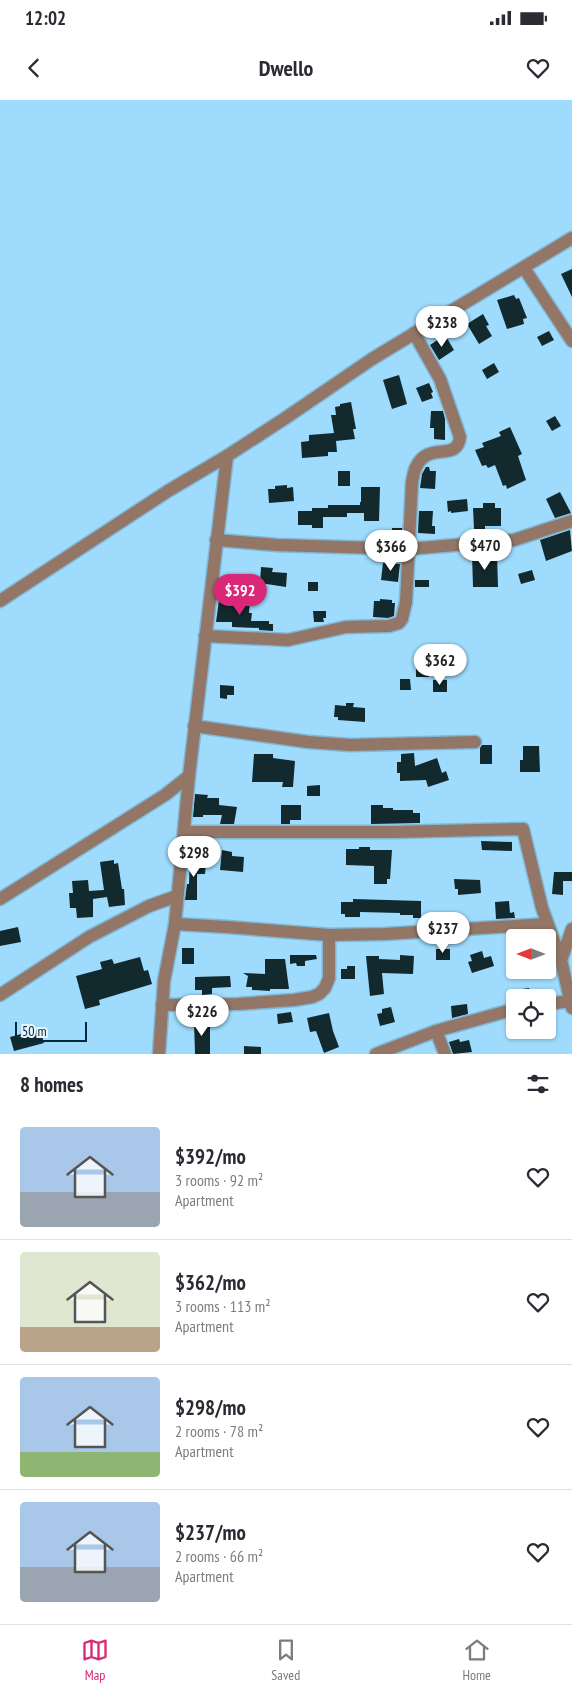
<!DOCTYPE html>
<html lang="en">
<head>
<meta charset="utf-8">
<style>
  :root { --surface:#fff; --page:#f2f2f3; --text:#2b2b33; --muted:#7c7c81; --line:#e1e1e2; --accent:#db2777 }
  body { margin:0; font-family:"PT Sans Narrow",sans-serif; background:var(--page); color:var(--text); height:100vh; display:flex; flex-direction:column; font-size:19px; white-space:nowrap }
  * { box-sizing:border-box; margin:0 }
  p { font-size:16px; color:var(--muted) }
  .icon { flex:none; width:28px; height:28px; fill:none; stroke:currentColor; stroke-width:2; stroke-linecap:round; stroke-linejoin:round }
  .map { position:relative; height:954px; overflow:hidden }
  .sheet { display:flex; flex-direction:column; background:var(--surface); flex:1 }
  .sheet>* { flex:none }
  .needle { width:32px; rotate:270deg }
  .controls { position:absolute; left:506px; top:829px; display:grid; gap:10px }
  .controls a { display:grid; place-items:center; width:50px; height:50px; border-radius:5px; background:var(--surface); box-shadow:0 1px 4px #0004; font-size:25px }
  .scale { position:absolute; left:15px; bottom:12px; width:72px; box-sizing:border-box; padding-left:5px; border:2px solid #062939; border-top:0; font-size:14px; line-height:18px; white-space:nowrap; color:#062939; -webkit-text-stroke:4px #e7f5fe; paint-order:stroke }
  .price { position:absolute; translate:-50% -42px; padding:0 11px; border-radius:18px; background:#fff; color:#222; font-size:16px; line-height:32px; filter:drop-shadow(0 1px 2px #0008) }
  .price::after { content:''; position:absolute; left:50%; top:30px; width:15px; height:11px; margin-left:-8px; background:inherit; clip-path:polygon(0 0,100% 0,50% 100%) }
  .price.on { background:var(--accent); color:#fff }
  ul { padding:0; list-style:none }
  li { display:flex; align-items:center; gap:15px; height:125px; padding:0 20px }
  li+li { border-top:1px solid var(--line) }
  li span { display:grid; place-items:center; flex:none; width:140px; height:100px; border-radius:5px; color:#555 }
  li>.icon { margin-inline-start:auto }
  span .icon { width:60px; height:60px; fill:#fffc; stroke-width:1 }
  li b { font-size:21px }
  h2 { display:flex; justify-content:space-between; align-items:center; height:60px; padding:0 20px; font-size:21px }
  .status { display:flex; justify-content:space-between; align-items:center; height:35px; padding:0 25px; background:var(--surface); direction:ltr }
  .status svg { height:14px; fill:currentColor }
  header { display:flex; justify-content:space-between; align-items:center; height:65px; padding:0 20px; background:var(--surface); font-size:22px; font-weight:800 }
  .tab-bar { display:flex; justify-content:space-around; align-items:center; height:70px; border-top:1px solid var(--line); background:var(--surface); font-size:14px; color:var(--muted) }
  .tab-bar a { display:grid; justify-items:center; gap:2px }
  .tab-bar .on { color:var(--accent) }
  .map>svg:first-child { display:block }
  .building { fill:#12292e }
  .lines { fill:none; stroke-linecap:round; stroke-linejoin:round }
  .minor-casing { stroke:#80b7d6; stroke-width:15 }
  .minor { stroke:#937665; stroke-width:12 }
</style>
</head>
<body>
<div class="status"><b>12:02</b><svg viewBox="0 0 49 12"><path d="M0 12V9h3v3zM5 12V6h3v6zM10 12V3h3v9zM15 12V0h3v12zM26 1h20v11H26zM47 4h2v5h-2z"/></svg></div>
<header><svg class="icon" aria-label="back" viewBox="0 0 24 24"><path d="M15 5l-7 7 7 7"/></svg>Dwello<svg class="icon" aria-label="heart" viewBox="0 0 24 24"><path d="M12 20l-8-8c-3-5 5-10 8-4 3-6 11-1 8 4z"/></svg></header>
<div class="map">
<svg width="572" height="954" viewBox="0 0 572 954">
  <rect width="100%" height="100%" fill="#9edbfd"/>
  <!-- building -->
  <g class="building">
    <path d="M572,169V197L561,174Z"/>
    <path d="M514,195L516,199L519,198L527,218L523,219L524,224L507,229L497,200Z"/>
    <path d="M483,214L489,225L486,226L492,236L479,244L467,224Z"/>
    <path d="M549,231L554,240L542,246L537,237Z"/>
    <path d="M445,235L454,250L439,260L430,245Z"/>
    <path d="M494,263L499,272L487,279L482,270Z"/>
    <path d="M399,275L407,304L392,309L383,280Z"/>
    <path d="M429,283L433,292L431,293L433,298L422,302L416,288Z"/>
    <path d="M351,302L356,329H353L355,339L336,341L337,352H328V356L302,358L301,342L309,341V335L334,333L331,315H336L335,307L340,306V304Z"/>
    <path d="M431,311H443L445,319V340L434,339V328H430Z"/>
    <path d="M555,316L561,326L552,331L546,321Z"/>
    <path d="M510,327L522,354L518,356L526,380L507,389L506,385L503,386L495,365L488,368L486,365L482,366L475,350L484,347L482,343L501,336L499,332Z"/>
    <path d="M426,367H429L430,371H436L435,389L420,388L422,374Z"/>
    <rect x="338" y="371" width="12" height="15"/>
    <path d="M287,385V388L293,387L294,401L269,403L268,389H275V386Z"/>
    <path d="M361,387H380L379,421H364V413H347V417H323V428H312V425H298V411H312V408H328V405H360V402H361Z"/>
    <path d="M560,392L571,413L555,418L546,399Z"/>
    <path d="M467,399L468,411L451,413V411L448,412L447,401Z"/>
    <path d="M483,403H495V408H501V426H485V429H474L473,408H483Z"/>
    <path d="M419,411H433L432,426H435V434L418,433Z"/>
    <path d="M392,428H402L401,441L393,440Z"/>
    <path d="M570,430L572,451L546,461L540,440Z"/>
    <path d="M486,454H497L498,487H473L472,455Z"/>
    <path d="M383,463L400,464L398,482L381,480Z"/>
    <path d="M261,467L273,468L272,472L287,473L286,487L260,483Z"/>
    <path d="M532,470L535,480L521,484L518,474Z"/>
    <rect x="415" y="480" width="14" height="7"/>
    <rect x="308" y="482" width="10" height="9"/>
    <path d="M380,499L392,500V503H395L394,516L388,518L373,517L374,501H380Z"/>
    <path d="M219,500L250,502L249,513H252L251,521H269V524H273V531L259,530V528L232,527V522H216Z"/>
    <path d="M313,511H326V518H323L324,522H314Z"/>
    <rect x="416" y="564" width="13" height="13"/>
    <path d="M400,579H410L411,590H400Z"/>
    <rect x="433" y="580" width="14" height="12"/>
    <path d="M220,585L234,586V595H227V599L220,598Z"/>
    <path d="M346,603H354L353,607L365,608V622L338,620V617H334L335,605L346,606Z"/>
    <path d="M482,645H492V664H480V648Z"/>
    <path d="M523,646H539L540,672H520V660H523Z"/>
    <path d="M414,653L415,666L437,658L442,673L446,671L449,680L428,687L426,680L400,681V673H397V662H401V654Z"/>
    <path d="M254,654H273V658L295,661L293,687H282L283,682H252Z"/>
    <path d="M320,685V696H307V686Z"/>
    <path d="M195,694L208,695L207,698H219V705L237,707L234,724H220L222,715H203V717H193Z"/>
    <path d="M281,705H301V720H290V724H281Z"/>
    <path d="M371,705H383V708H393V710H413V713H420V723L371,724Z"/>
    <path d="M481,741L512,742V751L482,750Z"/>
    <path d="M359,747H370V750H392L390,779H387V784H374V766L346,765V749H359Z"/>
    <path d="M222,750L232,752V756L244,757L243,772L220,770Z"/>
    <path d="M190,757H197V762H206L205,774H197V800H185L187,784H189Z"/>
    <path d="M114,760V764L118,763L122,789H124L125,805L109,807L107,797L93,799V817L77,818L76,808H70L69,793H73L72,781L88,780L89,791L104,790L100,762Z"/>
    <path d="M554,772H572V781H563V795L552,794Z"/>
    <path d="M454,779L480,780L481,793L458,795V789H455Z"/>
    <path d="M353,799L421,801V818H413V815H400V813L360,812V817H345V814H341V802H353Z"/>
    <path d="M509,801L510,813L514,812L515,818L496,819L495,802Z"/>
    <path d="M18,827L21,842L0,846V831Z"/>
    <rect x="182" y="848" width="12" height="16"/>
    <rect x="436" y="849" width="14" height="11"/>
    <path d="M482,851L484,858L491,856L494,866L472,873L468,862L472,861L470,855Z"/>
    <path d="M290,855H316L317,859L305,861V866H297L296,863L290,864Z"/>
    <path d="M400,855L414,856L413,874L382,873L384,894L370,896L366,856H379V859L400,860Z"/>
    <path d="M140,857L144,871L148,870L152,884L99,900L100,905L85,909L76,876L102,869L100,862L112,859L114,864Z"/>
    <path d="M265,859H285L289,889H270V891L252,890V887H246L248,876L243,873L265,874Z"/>
    <path d="M347,866H355V879H341V869H347Z"/>
    <path d="M230,876L231,887L212,888V894L202,895V890H195V877Z"/>
    <path d="M529,888L532,898H518L516,890Z"/>
    <path d="M467,904L468,914L452,918L451,906Z"/>
    <path d="M391,907L395,922L380,926L377,914L382,913V909Z"/>
    <path d="M291,912L293,922L278,924L277,914Z"/>
    <path d="M329,913L333,931L339,947L324,953L316,931L310,932L307,918Z"/>
    <path d="M194,921H210V954H195Z"/>
    <path d="M40,929L44,943L14,951L10,937Z"/>
    <path d="M459,939L460,942L469,940L472,952L453,954L449,942Z"/>
    <path d="M244,946L261,947V954H244Z"/>
  </g>
  <g class="lines">
    <!-- minor casing -->
    <g class="minor-casing">
      <g id="minor">
        <path d="M524,168L572,241"/>
        <path d="M216,440L277,445L409,449L514,440L572,421"/>
        <path d="M0,501L168,391L227,356"/>
        <path d="M205,536L288,540L346,527L389,526L399,523L402,519L406,502L412,382C413,377 414,371 416,367C429,340 457,363 460,337L440,279L414,233"/>
        <path d="M194,626L308,642L350,645L475,642"/>
        <path d="M184,732H393L523,729L542,808L561,860"/>
        <path d="M0,799L165,695L189,676"/>
        <path d="M175,824L227,827L329,835L385,834L547,824"/>
        <path d="M572,829L561,860L572,908"/>
        <path d="M0,895L89,837L149,806L177,796"/>
        <path d="M548,904L570,901"/>
        <path d="M162,905L238,904L294,900L312,897L319,894L325,888L329,878V835"/>
        <path d="M436,931L445,954"/>
        <path d="M159,954L164,881L175,824L189,676L227,356L284,319L372,259L572,138"/>
        <path d="M376,954L436,931L515,909"/>
      </g>
    </g>
    <!-- minor -->
    <use href="#minor" class="minor"/>
  </g>
</svg>
<div class="controls">
<a><svg class="needle" viewBox="-14 -14 28 28"><path d="M0-13l5 13h-10z" fill="#e53935"/><path d="M0 13l5-13h-10z" fill="#7c7c81"/></svg></a>
<a><svg class="icon" aria-label="locate" viewBox="0 0 24 24"><circle cx="12" cy="12" r="6"/><path d="M12 2v4M12 18v4M2 12h4M18 12h4"/></svg></a>
</div>
<div class="scale">50 m</div>
<b class="price" style="left:442px;top:248px">$238</b>
<b class="price" style="left:485px;top:471px">$470</b>
<b class="price" style="left:391px;top:472px">$366</b>
<b class="price on" style="left:240px;top:516px">$392</b>
<b class="price" style="left:440px;top:586px">$362</b>
<b class="price" style="left:194px;top:778px">$298</b>
<b class="price" style="left:443px;top:854px">$237</b>
<b class="price" style="left:202px;top:937px">$226</b>
</div>
<section class="sheet">
<h2>8 homes<svg class="icon" aria-label="filters" viewBox="0 0 24 24"><path d="M4 7h16M4 17h16"/><circle cx="9" cy="7" r="2"/><circle cx="15" cy="17" r="2"/></svg></h2>
<ul>
<li><span style="background:linear-gradient(#a9c7e8 65%,#9aa5b1 0)"><svg class="icon" aria-label="home" viewBox="0 0 24 24"><path d="M3 11l9-7 9 7M6 9v11h12V9"/></svg></span><div><b>$392/mo</b><p>3 rooms · 92 m²</p><p>Apartment</p></div><svg class="icon" aria-label="heart" viewBox="0 0 24 24"><path d="M12 20l-8-8c-3-5 5-10 8-4 3-6 11-1 8 4z"/></svg></li>
<li><span style="background:linear-gradient(#dfe7d0 75%,#b9a48a 0)"><svg class="icon" aria-label="home" viewBox="0 0 24 24"><path d="M3 11l9-7 9 7M6 9v11h12V9"/></svg></span><div><b>$362/mo</b><p>3 rooms · 113 m²</p><p>Apartment</p></div><svg class="icon" aria-label="heart" viewBox="0 0 24 24"><path d="M12 20l-8-8c-3-5 5-10 8-4 3-6 11-1 8 4z"/></svg></li>
<li><span style="background:linear-gradient(#a9c7e8 75%,#8fb573 0)"><svg class="icon" aria-label="home" viewBox="0 0 24 24"><path d="M3 11l9-7 9 7M6 9v11h12V9"/></svg></span><div><b>$298/mo</b><p>2 rooms · 78 m²</p><p>Apartment</p></div><svg class="icon" aria-label="heart" viewBox="0 0 24 24"><path d="M12 20l-8-8c-3-5 5-10 8-4 3-6 11-1 8 4z"/></svg></li>
<li><span style="background:linear-gradient(#a9c7e8 65%,#9aa5b1 0)"><svg class="icon" aria-label="home" viewBox="0 0 24 24"><path d="M3 11l9-7 9 7M6 9v11h12V9"/></svg></span><div><b>$237/mo</b><p>2 rooms · 66 m²</p><p>Apartment</p></div><svg class="icon" aria-label="heart" viewBox="0 0 24 24"><path d="M12 20l-8-8c-3-5 5-10 8-4 3-6 11-1 8 4z"/></svg></li>
</ul>
</section>
<nav class="tab-bar">
<a class="on"><svg class="icon" aria-label="map" viewBox="0 0 24 24"><path d="M3 6l6-2 6 2 6-2v14l-6 2-6-2-6 2zM9 4v14M15 6v14"/></svg>Map</a>
<a><svg class="icon" aria-label="saved" viewBox="0 0 24 24"><path d="M7 4h10v16l-5-4-5 4z"/></svg>Saved</a>
<a><svg class="icon" aria-label="home" viewBox="0 0 24 24"><path d="M3 11l9-7 9 7M6 9v11h12V9"/></svg>Home</a>
</nav>
</body>
</html>
